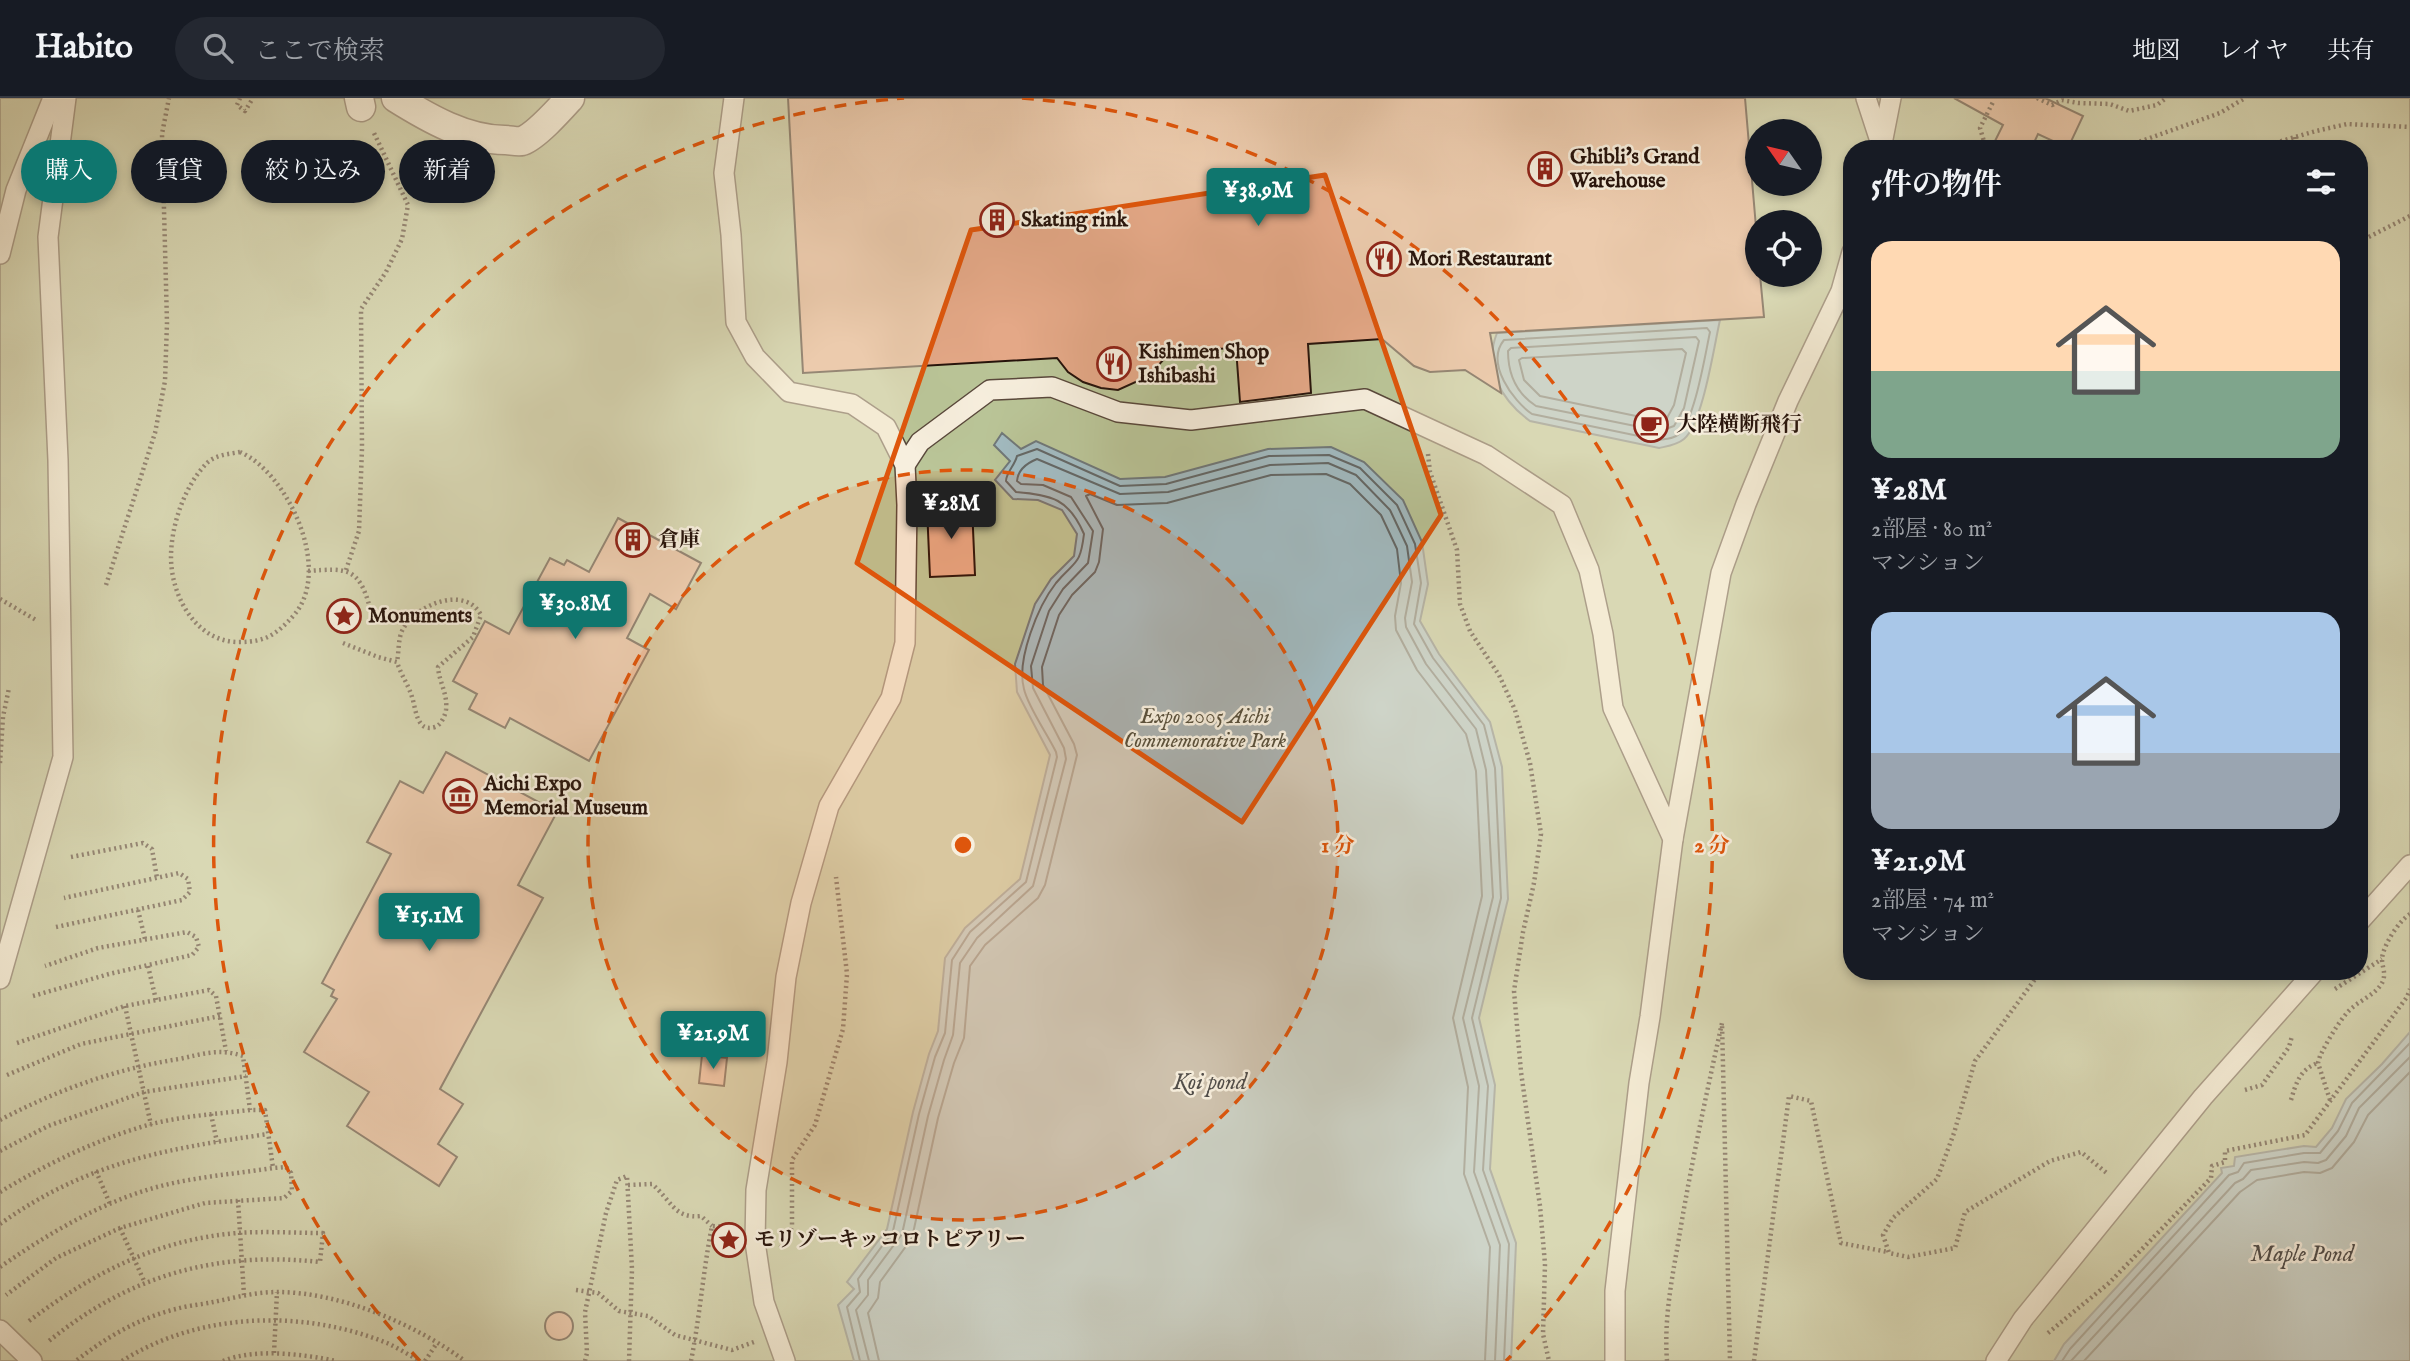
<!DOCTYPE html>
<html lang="ja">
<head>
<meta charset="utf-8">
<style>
  :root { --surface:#171b24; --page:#242831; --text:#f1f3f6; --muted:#9ea1a6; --line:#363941; --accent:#0f766e }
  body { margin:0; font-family:"IM FELL English","Noto Serif JP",serif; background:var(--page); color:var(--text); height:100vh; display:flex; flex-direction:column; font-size:26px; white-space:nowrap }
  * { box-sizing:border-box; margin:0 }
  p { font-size:23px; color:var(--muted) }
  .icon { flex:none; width:38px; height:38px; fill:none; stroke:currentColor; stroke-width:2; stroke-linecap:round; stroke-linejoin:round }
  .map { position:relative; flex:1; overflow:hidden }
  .sheet { position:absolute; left:1843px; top:42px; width:525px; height:840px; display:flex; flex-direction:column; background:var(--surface); border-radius:28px; box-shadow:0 4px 10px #0003 }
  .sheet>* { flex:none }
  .top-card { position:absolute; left:21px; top:42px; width:665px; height:63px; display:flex; gap:14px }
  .needle { width:46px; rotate:304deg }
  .controls { position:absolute; left:1745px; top:21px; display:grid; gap:14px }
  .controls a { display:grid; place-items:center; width:77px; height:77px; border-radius:50%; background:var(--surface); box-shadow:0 4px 10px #0003; font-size:35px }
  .price { position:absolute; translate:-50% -60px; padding:0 16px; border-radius:7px; background:var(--accent); color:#fff; font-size:23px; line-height:46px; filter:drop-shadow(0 2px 4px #0008) }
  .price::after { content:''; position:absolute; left:50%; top:42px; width:21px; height:16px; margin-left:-10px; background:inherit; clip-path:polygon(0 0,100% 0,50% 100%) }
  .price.active { background:#222; color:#fff }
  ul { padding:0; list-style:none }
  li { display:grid; align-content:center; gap:14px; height:371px; padding:0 28px }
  li span { display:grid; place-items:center; height:217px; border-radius:21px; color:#555 }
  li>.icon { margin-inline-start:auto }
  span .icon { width:126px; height:126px; fill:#fffc; stroke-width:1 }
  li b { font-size:30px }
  h2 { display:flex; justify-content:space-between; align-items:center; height:84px; padding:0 28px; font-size:30px }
  .chip { padding:0 24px; border-radius:32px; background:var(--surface); box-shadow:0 4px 10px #0003; font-size:24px; line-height:63px }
  .chip.active { background:var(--accent); color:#fff }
  header { display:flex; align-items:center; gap:42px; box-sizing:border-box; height:98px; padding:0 35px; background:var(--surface); border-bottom:2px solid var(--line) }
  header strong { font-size:33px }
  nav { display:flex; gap:38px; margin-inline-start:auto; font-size:24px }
  .search { width:490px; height:63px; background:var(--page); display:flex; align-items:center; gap:18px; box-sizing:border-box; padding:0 24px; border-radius:38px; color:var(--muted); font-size:26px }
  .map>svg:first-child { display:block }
  .green { fill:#bac598; stroke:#706c52; stroke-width:2; fill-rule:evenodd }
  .water { fill:#a2bcc3; stroke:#707879; stroke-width:2 }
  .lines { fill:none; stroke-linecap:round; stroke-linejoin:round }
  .shore { stroke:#646867; stroke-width:2 }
  .building { fill:#e4a887; stroke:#26130b; stroke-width:2 }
  .service-casing { stroke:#59483b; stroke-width:22 }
  .pedestrian-casing { stroke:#59483b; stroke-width:31 }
  .path { stroke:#26130b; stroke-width:4.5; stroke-dasharray:2 3.5; stroke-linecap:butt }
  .service { stroke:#f7efde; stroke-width:19 }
  .pedestrian { stroke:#f7efde; stroke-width:28 }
  .marked { fill:none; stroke:#de560c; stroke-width:5; stroke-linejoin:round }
  .ring { fill:none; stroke:#de560c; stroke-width:3.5; stroke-dasharray:12 9 }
  .labels { text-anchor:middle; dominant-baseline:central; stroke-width:5; stroke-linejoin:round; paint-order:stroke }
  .poi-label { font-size:21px; font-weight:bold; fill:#26130b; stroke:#f7efde; text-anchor:start }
  .park-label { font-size:21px; font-style:italic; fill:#5a513c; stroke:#f7efde }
  .water-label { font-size:23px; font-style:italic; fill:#514e4b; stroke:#f7efde }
  .centre { fill:#de560c; stroke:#f7efde; stroke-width:3.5 }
  .ring-label { font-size:21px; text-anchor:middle; font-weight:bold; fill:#de560c; stroke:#f7efde; stroke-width:5; stroke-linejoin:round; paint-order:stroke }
</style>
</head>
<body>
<header>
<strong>Habito</strong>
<div class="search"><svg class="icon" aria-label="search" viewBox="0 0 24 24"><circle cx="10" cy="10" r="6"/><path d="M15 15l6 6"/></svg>ここで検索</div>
<nav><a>地図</a><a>レイヤ</a><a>共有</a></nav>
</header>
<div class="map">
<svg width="2410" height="1263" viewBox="0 0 2410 1263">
  <rect width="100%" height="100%" fill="#f2e7cc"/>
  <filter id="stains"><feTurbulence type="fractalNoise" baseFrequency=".00286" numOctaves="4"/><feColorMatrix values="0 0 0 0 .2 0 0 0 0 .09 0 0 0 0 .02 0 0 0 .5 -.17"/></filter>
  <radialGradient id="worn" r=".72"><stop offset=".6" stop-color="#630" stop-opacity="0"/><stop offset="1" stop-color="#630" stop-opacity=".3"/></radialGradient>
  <!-- green -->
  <path class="green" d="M0,0H2410V1263H0ZM1757,33H1810V86H1757ZM1852,51H2359V873H1852ZM1757,124H1810V177H1757Z"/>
  <!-- water -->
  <g class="water">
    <path d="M1720,222C1714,248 1703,325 1684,341C1677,347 1668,348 1659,350L1530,323C1501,302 1483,270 1497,235Z"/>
    <path d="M1002,335L1021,351L1036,343L1120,381L1165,379L1268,351L1331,349L1364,364L1403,402L1422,444L1428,486L1420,523L1439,556L1490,624L1502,669L1508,801L1479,920L1495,987L1490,1071L1516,1145L1511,1263H854L838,1207L854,1191L847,1184L887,1131L913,1014L929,956L938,933L945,860L965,830L1020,781L1050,657L1017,594L1015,566L1035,506L1051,481L1074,458L1077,436L1062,412L1038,402L1013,401L995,382L1010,363L994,347Z"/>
    <path d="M2410,934V1263H2054L2064,1246L2222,1075L2221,1070L2234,1068L2235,1059L2304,1048L2316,1049L2332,1030L2346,1001L2382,966Z"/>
  </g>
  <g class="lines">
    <!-- shore -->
    <g class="shore">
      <path d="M1707,230L1710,234C1705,257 1695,321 1679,336C1674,341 1666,341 1658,342L1532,316C1513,303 1485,265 1504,242Z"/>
      <path d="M1696,239L1699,243L1684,310L1674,328L1660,333L1536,308C1516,295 1508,277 1508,253L1511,250Z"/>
      <path d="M1682,251L1686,255L1674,307L1667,320L1660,323L1540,298L1524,282L1519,262L1522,260Z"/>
      <path d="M860,1263L847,1209L860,1194L858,1181L893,1133L919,1016L935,959L945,935L952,862L970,834L1026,784L1057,659L1056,654C1048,637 1028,609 1024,591C1016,562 1038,508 1056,485C1075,462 1080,469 1084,436C1069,401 1052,397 1016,394L1006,383C1006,375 1015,367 1017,358L1037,351L1120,388L1166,386L1269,358L1329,357L1360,370L1397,407L1415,446L1421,485L1414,526L1433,560L1484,627L1495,670L1501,800L1472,920L1488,988L1483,1072L1509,1146L1504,1263"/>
      <path d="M869,1263L856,1212L868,1197V1182L902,1136L928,1018L944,962L953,937L960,865L977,840L1033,788L1066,661L1064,650L1033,590L1031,568L1049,513L1063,491L1088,465L1093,433L1071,399L1043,387L1021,386L1017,383C1018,372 1027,365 1037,361L1120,396L1168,394L1270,367L1328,365L1356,377L1390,412L1407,448L1412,484L1405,520L1406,529L1426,566L1476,631L1486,672L1493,799L1463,920L1479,988L1474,1074L1500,1147L1495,1263"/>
      <path d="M879,1263L868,1215L878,1200L880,1184L912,1140L938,1020L954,965L964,940L970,868L985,847L1038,800L1045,787L1077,657L1074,646L1043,587L1042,569L1059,517L1072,497L1095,474L1099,464L1103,431L1086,398L1090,396L1117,407L1167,405L1271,377L1326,376L1350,386L1381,417L1397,451L1401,485L1395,518L1396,532L1417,572L1466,636L1476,673L1482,798L1453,920L1468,989L1464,1076L1490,1149L1485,1263"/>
      <path d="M2062,1263L2070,1251L2229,1077L2238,1074L2244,1065L2304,1055H2320L2338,1033L2352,1005L2410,945"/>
      <path d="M2071,1263L2235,1085L2243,1081L2251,1072L2304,1064L2318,1065L2326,1062L2346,1038L2359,1010L2410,959"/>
      <path d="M2084,1263L2240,1094L2257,1082L2304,1074L2320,1075L2332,1070L2354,1044L2368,1017L2410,974"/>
    </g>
  </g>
  <!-- building -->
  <g class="building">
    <path d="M788,0H1745L1757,141V177H1760L1764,219L1490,235L1501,295L1465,272L1430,274L1414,268L1382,241L1308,246L1311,295L1240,304L1236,250L1171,253L1149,278L1118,292L1101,290L1083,284L1068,274L1057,260L803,275Z"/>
    <path d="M1954,0H2045L2083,18L2068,50L2038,36L2031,51H1991L2003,27Z"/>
    <path d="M972,408L975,477L930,479L927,410Z"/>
    <path d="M618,420L701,465L676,511L650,496L627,540L649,552L589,663L510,620L505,630L469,611L477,596L453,583L485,523L509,536L550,460L564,467L567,462L589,474Z"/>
    <path d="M446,654L557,714L518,787L543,800L440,991L463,1006L438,1046L457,1059L439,1088L347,1028L369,994L304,954L337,901L331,898L334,892L322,885L391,756L367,744L400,683L423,695Z"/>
    <path d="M702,957L727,960L724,988L699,985Z"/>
    <circle cx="559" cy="1228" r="14"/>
  </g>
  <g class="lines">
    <!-- service casing -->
    <g class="service-casing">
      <g id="service">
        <path d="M734,0L724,75L731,137L736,224L755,259L789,294L852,306L886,329L905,367L907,407L905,545L891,600L829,708L801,805L786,879L777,964L756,1092L755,1144L764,1204L785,1263"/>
        <path d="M1866,0L1881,46"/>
        <path d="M1881,51L1891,0"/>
        <path d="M0,156L16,92L53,0"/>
        <path d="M905,367L920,344L990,292L1052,289L1118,314L1191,322L1365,301L1486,357L1562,407L1589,472L1603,536L1613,610L1673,741"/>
        <path d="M2359,824L2410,767"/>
        <path d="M0,881L63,659L58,362L48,139L66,0"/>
        <path d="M0,1232L32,1263"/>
        <path d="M1615,1263V1193L1639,985L1650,919L1673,741L1721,475L1746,406L1788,303L1841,193L1852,154"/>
        <path d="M1996,1263L2023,1221L2203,999L2315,873"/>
      </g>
    </g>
    <!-- pedestrian casing -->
    <g class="pedestrian-casing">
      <g id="pedestrian">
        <path d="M359,0L361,9"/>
        <path d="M396,0C428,20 466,42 505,42C510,42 517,44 522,43C536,38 560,11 570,0"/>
      </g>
    </g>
    <!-- path -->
    <g class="path">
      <path d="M240,0L237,7L245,13L253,0"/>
      <path d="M2037,0L2052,7L2062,2L2078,5L2110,6L2129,13L2157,7L2166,0"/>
      <path d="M2295,39L2296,51"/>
      <path d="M1989,51L1985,47L1980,30L1994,2"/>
      <path d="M2119,51L2220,15L2245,0"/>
      <path d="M2254,51L2316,33L2347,26L2410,29"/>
      <path d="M2359,144L2410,118"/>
      <path d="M240,354C288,375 333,472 294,517C277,536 266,544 240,544C196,545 171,498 171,459C171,428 184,389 206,366C214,357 229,356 240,354Z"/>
      <path d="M1428,356L1430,374L1457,452L1460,506L1470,533L1499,577L1515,612L1530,665L1541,736L1534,785L1523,834L1514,893L1521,974L1540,1108L1545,1166L1543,1236L1549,1263"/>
      <path d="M346,472L359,433L362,350L361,211L386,174L402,141L408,107L374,35"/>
      <path d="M308,473C347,470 359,469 370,510"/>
      <path d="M106,487L155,335L165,283L167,225L162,36L169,0"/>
      <path d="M0,501L36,522"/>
      <path d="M343,545L378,559L397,564C401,577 409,588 412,599C416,610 416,635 435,629C441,627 445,618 446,612C448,596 439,584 438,569L473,539L481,517C465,487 417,506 403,531C398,539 399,554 397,564"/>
      <path d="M0,665L3,619L9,590"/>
      <path d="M71,759L143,745L152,751L157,780"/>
      <path d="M138,812L145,841"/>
      <path d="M56,829L182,802L190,794L188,781L179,775L64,800"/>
      <path d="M148,868L156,902"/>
      <path d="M2041,873L1975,963L1954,1035L1937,1081L1893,1120L1883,1137L1889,1155L1908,1159L1955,1150L1965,1114L2050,1063L2081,1054L2108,1076"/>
      <path d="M2335,891L2382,861"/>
      <path d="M33,898L109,876L192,857L199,849L196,839L187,834L98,850L45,868"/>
      <path d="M125,908L151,1027"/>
      <path d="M17,945L125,908L209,892L216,898L226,953"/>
      <path d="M7,977L81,946L220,918"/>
      <path d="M2245,992L2262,987L2289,949L2292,938"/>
      <path d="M2291,1002C2296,985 2300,971 2318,965"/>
      <path d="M2330,1002L2318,965L2320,958C2327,944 2336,928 2346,916C2356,903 2376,898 2383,883C2386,874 2382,869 2382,861C2383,847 2399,823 2410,816"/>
      <path d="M211,1016L217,1044"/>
      <path d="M0,1022C57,992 115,971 179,961C203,956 219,950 243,958L250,1012"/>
      <path d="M0,1053L48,1028L144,994L246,978"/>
      <path d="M96,1073L110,1106"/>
      <path d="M628,1087L652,1086C671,1102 674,1121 701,1118L712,1128"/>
      <path d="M0,1094C47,1066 95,1042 148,1027C181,1018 216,1016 250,1012H265L273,1070"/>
      <path d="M238,1102L244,1197"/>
      <path d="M0,1126C87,1064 165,1051 268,1036"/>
      <path d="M120,1130L145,1185"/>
      <path d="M780,1150L787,1144L792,1128V1062L815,1027L843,931L847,876L836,779"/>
      <path d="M0,1169C48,1136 99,1105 157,1089C194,1079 234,1076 273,1070L286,1069L291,1075L292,1093L284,1100L205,1105L120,1130L56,1160L6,1197"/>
      <path d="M576,1192L598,1195L619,1213L648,1218L675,1237L732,1252L754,1244"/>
      <path d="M29,1223C93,1175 156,1142 237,1135C266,1133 295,1135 323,1135L320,1164C216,1153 130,1177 49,1243"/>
      <path d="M2048,1235L2109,1185L2211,1080L2212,1068L2225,1064V1053L2305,1037L2407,899L2410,891"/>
      <path d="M274,1255L277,1194"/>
      <path d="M77,1262C107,1239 139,1220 176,1211C186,1208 197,1207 208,1205C230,1201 253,1194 277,1194C340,1194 415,1226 465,1263"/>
      <path d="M122,1263C199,1214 303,1211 387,1245C398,1250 409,1257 420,1263"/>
      <path d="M223,1263C255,1250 303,1256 336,1263"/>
      <path d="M425,1263L437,1245"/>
      <path d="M585,1263L587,1255L585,1214L606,1115L617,1082L627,1078L632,1171L629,1263"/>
      <path d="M691,1263C700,1218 703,1173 712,1128L730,1129"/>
      <path d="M1667,1263C1664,1223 1671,1185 1678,1146C1690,1071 1706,998 1722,925L1730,1263"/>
      <path d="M1754,1263L1789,998L1811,1003L1841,1145L1888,1154"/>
    </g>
    <!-- service -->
    <use href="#service" class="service"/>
    <!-- pedestrian -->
    <use href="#pedestrian" class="pedestrian"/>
  </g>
  <!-- marked area -->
  <path d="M0 0H2410V1263H0ZM1325,77L1441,417L1242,724L857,465L971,132Z" fill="#f2e7cc" fill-opacity=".55" fill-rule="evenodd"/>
  <path class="marked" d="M1325,77L1441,417L1242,724L857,465L971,132Z"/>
  <!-- distance rings -->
  <circle cx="963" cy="747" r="375" fill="#de560c" fill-opacity=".12"/>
  <g class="ring">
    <circle cx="963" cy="747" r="375"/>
    <path d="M420 1263A749 749 0 0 1 904 0M1022 0A749 749 0 0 1 1506 1263"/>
  </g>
  <!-- icons -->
  <defs>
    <g id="building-ring" transform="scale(1.75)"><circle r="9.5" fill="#f7efde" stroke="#8f2418" stroke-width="1.5"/><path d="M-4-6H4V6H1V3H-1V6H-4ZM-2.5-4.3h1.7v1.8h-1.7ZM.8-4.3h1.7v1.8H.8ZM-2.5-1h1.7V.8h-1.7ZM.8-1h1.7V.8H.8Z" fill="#8f2418"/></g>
    <g id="restaurant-ring" transform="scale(1.75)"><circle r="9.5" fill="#f7efde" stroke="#8f2418" stroke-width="1.5"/><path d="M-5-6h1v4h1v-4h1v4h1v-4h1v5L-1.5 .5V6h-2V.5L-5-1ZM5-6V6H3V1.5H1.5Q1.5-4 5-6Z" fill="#8f2418"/></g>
    <g id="cafe-ring" transform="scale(1.75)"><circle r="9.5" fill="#f7efde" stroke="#8f2418" stroke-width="1.5"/><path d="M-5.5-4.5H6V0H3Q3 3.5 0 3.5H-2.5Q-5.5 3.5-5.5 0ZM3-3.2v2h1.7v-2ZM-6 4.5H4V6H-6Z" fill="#8f2418"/></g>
    <g id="sight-ring" transform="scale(1.75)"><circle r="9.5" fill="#f7efde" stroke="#8f2418" stroke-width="1.5"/><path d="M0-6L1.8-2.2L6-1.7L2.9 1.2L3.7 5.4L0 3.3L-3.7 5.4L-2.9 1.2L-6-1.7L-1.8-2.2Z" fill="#8f2418"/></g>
    <g id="museum-ring" transform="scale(1.75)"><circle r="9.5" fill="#f7efde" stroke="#8f2418" stroke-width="1.5"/><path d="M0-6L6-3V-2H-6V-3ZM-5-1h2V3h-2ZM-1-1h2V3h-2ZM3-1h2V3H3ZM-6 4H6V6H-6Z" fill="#8f2418"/></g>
  </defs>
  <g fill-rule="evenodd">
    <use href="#building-ring" x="1545" y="71"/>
    <use href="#building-ring" x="997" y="122"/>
    <use href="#restaurant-ring" x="1384" y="161"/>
    <use href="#restaurant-ring" x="1114" y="266"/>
    <use href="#cafe-ring" x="1651" y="327"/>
    <use href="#building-ring" x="633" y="442"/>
    <use href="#sight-ring" x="344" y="518"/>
    <use href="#museum-ring" x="460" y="698"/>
    <use href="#sight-ring" x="729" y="1142"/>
  </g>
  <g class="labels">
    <!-- poi labels -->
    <g class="poi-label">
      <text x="1570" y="59">Ghibli's Grand<tspan x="1570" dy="24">Warehouse</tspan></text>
      <text x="1021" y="122">Skating rink</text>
      <text x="1408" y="161">Mori Restaurant</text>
      <text x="1138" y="254">Kishimen Shop<tspan x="1138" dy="24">Ishibashi</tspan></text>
      <text x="1676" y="327">大陸横断飛行</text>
      <text x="658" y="442">倉庫</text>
      <text x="368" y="518">Monuments</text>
      <text x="484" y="686">Aichi Expo<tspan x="484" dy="24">Memorial Museum</tspan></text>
      <text x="754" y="1142">モリゾーキッコロトピアリー</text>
    </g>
    <!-- park labels -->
    <g class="park-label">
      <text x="1205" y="619">Expo 2005 Aichi<tspan x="1205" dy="24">Commemorative Park</tspan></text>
    </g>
    <!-- water labels -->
    <g class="water-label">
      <text x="1210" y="984">Koi pond</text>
      <text x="2302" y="1156">Maple Pond</text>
    </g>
  </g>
  <circle cx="963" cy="747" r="10" class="centre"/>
  <g class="ring-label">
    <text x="1338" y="754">1 分</text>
    <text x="1712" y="754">2 分</text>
  </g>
  <rect width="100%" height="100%" filter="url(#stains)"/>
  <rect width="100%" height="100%" fill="url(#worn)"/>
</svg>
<div class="controls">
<a><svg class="needle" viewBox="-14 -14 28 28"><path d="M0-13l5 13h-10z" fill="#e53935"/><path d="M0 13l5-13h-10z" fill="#9ea1a6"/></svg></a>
<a><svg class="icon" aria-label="locate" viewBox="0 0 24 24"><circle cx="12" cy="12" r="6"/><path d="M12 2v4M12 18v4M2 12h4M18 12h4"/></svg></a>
</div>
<b class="price" style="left:1258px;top:130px">¥38.9M</b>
<b class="price active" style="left:951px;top:443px">¥28M</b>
<b class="price" style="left:575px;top:543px">¥30.8M</b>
<b class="price" style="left:429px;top:855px">¥15.1M</b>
<b class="price" style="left:713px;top:973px">¥21.9M</b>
<div class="top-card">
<a class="chip active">購入</a>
<a class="chip">賃貸</a>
<a class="chip">絞り込み</a>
<a class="chip">新着</a>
</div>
<section class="sheet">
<h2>5件の物件<svg class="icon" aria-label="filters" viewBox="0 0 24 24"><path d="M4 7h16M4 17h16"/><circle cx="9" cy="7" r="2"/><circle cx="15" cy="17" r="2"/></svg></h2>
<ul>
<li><span style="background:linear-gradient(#ffd9b3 60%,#7fa58c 0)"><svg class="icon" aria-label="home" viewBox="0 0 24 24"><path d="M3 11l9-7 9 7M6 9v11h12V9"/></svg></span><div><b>¥28M</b><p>2部屋 · 80 m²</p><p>マンション</p></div></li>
<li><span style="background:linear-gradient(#a9c7e8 65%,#9aa5b1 0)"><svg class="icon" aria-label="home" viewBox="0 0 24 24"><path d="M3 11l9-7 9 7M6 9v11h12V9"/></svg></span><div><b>¥21.9M</b><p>2部屋 · 74 m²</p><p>マンション</p></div></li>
</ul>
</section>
</div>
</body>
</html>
